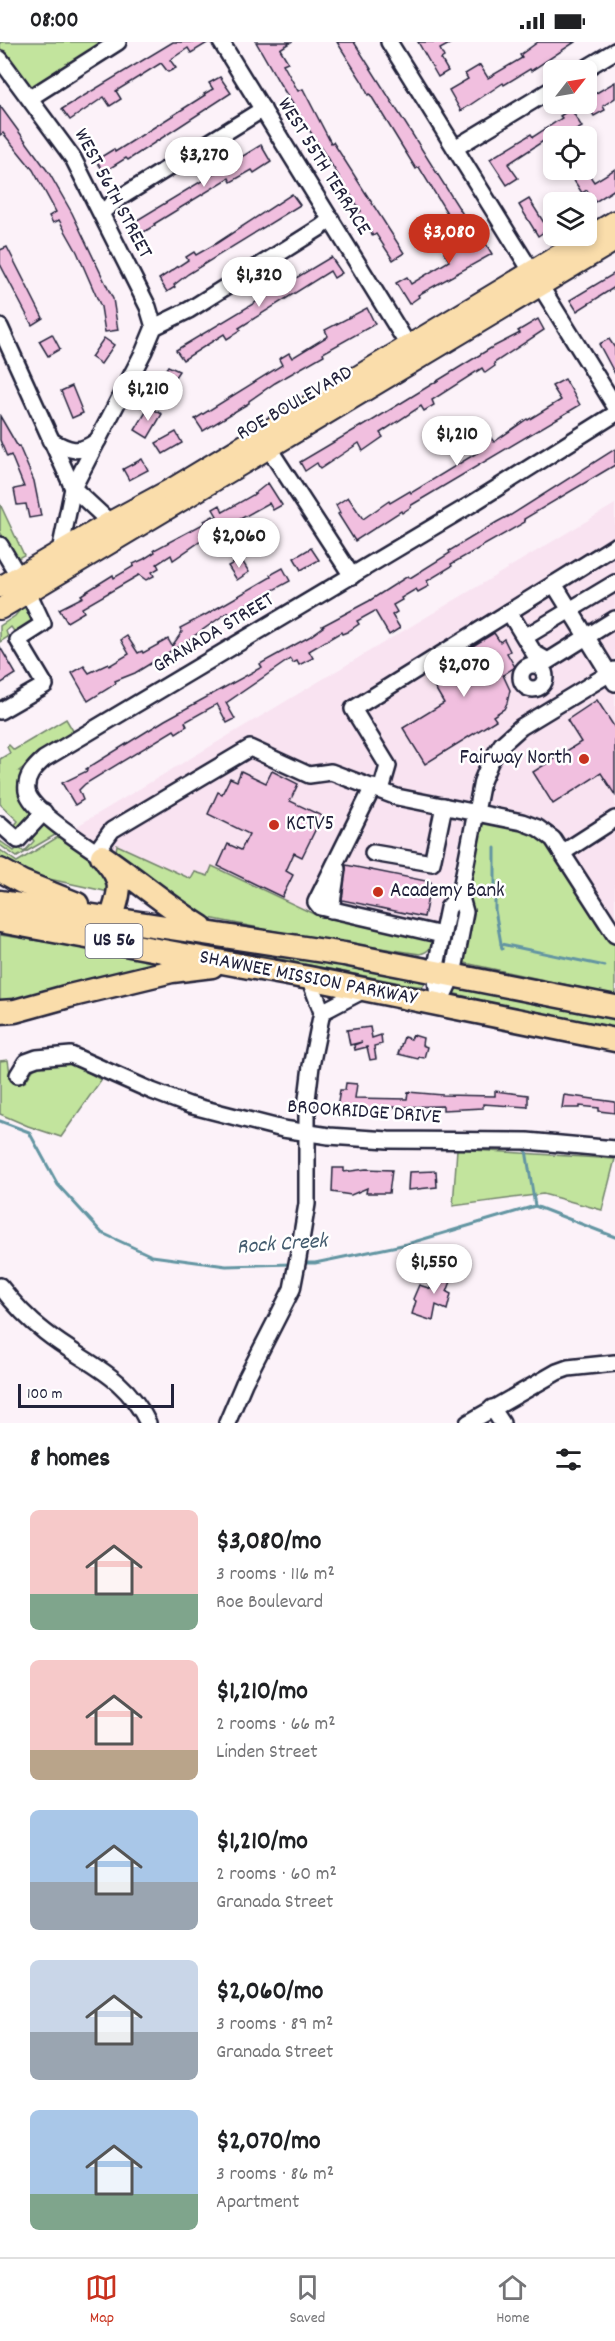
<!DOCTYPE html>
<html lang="en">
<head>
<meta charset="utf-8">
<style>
  :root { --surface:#fff; --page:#f2f2f2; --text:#202124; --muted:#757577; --line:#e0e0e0; --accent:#c8321e }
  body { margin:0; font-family:Dekko,sans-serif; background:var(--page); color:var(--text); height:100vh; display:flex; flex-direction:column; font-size:22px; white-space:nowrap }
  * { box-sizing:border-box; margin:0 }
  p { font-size:20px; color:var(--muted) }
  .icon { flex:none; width:33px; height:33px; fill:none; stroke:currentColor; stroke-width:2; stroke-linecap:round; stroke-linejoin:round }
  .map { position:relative; height:1381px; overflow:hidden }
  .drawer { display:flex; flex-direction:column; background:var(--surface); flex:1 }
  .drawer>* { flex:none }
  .needle { width:39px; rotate:59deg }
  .tools { position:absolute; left:543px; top:18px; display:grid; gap:12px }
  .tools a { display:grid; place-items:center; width:54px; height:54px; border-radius:9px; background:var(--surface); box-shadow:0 3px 9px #0003; font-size:30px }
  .scale { position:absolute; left:18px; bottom:15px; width:156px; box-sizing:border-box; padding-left:6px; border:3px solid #22223b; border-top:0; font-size:16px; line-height:21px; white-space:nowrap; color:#22223b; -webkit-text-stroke:4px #fff; paint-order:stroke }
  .price { position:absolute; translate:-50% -51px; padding:0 14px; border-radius:21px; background:#fff; color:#222; font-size:20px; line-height:39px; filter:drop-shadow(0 2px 3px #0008) }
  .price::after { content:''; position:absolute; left:50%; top:36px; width:18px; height:14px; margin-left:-9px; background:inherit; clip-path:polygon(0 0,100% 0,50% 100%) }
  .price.on { background:var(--accent); color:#fff }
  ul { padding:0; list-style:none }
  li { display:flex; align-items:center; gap:18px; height:150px; padding:0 30px }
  li span { display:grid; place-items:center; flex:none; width:168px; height:120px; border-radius:9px; color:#555 }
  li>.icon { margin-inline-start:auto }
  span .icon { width:72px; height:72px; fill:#fffc; stroke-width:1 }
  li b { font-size:26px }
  h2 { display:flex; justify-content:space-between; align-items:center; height:72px; padding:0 30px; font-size:26px }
  .status { display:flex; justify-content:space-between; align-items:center; height:42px; padding:0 30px; background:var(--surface); direction:ltr }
  .status svg { height:16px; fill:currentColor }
  .tabs { display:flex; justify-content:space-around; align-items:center; height:84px; border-top:2px solid var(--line); background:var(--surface); font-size:16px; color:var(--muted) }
  .tabs a { display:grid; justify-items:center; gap:3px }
  .tabs .on { color:var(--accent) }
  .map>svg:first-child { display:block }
  .built { fill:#f9e3f1 }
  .green { fill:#c2e49d; stroke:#72836c; stroke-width:1.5 }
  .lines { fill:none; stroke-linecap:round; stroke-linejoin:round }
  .stream { stroke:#6395a2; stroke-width:3 }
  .building { fill:#f1bfdf; stroke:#22223b; stroke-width:1.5 }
  .minor-casing { stroke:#22223b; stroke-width:20 }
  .major-casing { stroke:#22223b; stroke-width:24 }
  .highway-casing { stroke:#22223b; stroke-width:27 }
  .minor { stroke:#fff; stroke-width:15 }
  .major { stroke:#faddab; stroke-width:20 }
  .highway { stroke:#faddab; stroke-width:22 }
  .poi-dot { fill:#c8321e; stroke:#fff; stroke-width:2 }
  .labels { text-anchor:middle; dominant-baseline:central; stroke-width:5; stroke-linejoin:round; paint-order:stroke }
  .shield { fill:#fff; stroke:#646476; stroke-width:1.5 }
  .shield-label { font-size:20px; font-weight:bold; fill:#22223b }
  .street-label { font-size:21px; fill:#22223b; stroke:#fff }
  .poi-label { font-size:21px; fill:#22223b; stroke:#fff; text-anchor:start }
  .water-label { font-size:22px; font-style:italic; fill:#435b6e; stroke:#fff }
</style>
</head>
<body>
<div class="status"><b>08:00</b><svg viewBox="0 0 49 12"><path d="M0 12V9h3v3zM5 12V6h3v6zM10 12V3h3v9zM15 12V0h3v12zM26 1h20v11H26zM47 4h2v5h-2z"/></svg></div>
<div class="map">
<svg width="615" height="1381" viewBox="0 0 615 1381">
  <rect width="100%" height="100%" fill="#fcf2f9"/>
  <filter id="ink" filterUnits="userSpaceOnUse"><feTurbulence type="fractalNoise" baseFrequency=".0167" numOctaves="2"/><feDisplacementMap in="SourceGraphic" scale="12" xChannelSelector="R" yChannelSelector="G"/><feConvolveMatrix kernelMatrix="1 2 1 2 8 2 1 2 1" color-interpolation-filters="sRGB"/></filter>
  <g filter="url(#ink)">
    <!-- built -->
    <g class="built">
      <path d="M615,462V617L521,675L501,691L488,708L478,726L470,749L453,832L438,870L433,896L318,874L213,825L208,834L191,837L118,803L115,814L74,786Z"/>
      <path d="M615,634V880L565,803L488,765L484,756L493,727L504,710L520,693Z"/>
    </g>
    <!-- green -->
    <g class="green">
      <path d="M0,0H105L30,46L0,8Z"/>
      <path d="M0,462L24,513L16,517L0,490Z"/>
      <path d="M24,563L28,565L33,581L16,592L11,585L6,589L8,595L0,600V584L15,574Z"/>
      <path d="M66,677L75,692L34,717L19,729L23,730C18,745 25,756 30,770C29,777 23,786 16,786L15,783L18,779L0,762V717L10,711L7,705L9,703L14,708Z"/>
      <path d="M493,779L525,788L546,799L561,816L615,903V953L465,921L462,916L470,862V843L480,785L485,780Z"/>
      <path d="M47,783L109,833V850L40,835L0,819V808L17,820L58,795L55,793L17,815L0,803V799L14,809L18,805L24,810L34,799L31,795L41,784Z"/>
      <path d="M117,803L191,837L195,830L208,834L212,824L318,874L433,896C433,905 428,910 420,912L295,893L209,876L186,869L115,814Z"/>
      <path d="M98,887L235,900L426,938V940L423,944H415L220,905L175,901Z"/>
      <path d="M0,893L184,921L0,962Z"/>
      <path d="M451,944L615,973V990L456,952L451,949Z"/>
      <path d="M67,1017L101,1038L61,1095L28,1084L0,1072V1019L8,1018L11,1038L25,1040L37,1022Z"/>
      <path d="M457,1107L615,1117L602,1168L543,1152L453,1164Z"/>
    </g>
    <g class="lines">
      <!-- stream -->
      <g class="stream">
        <path d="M495,806V868L502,907"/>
        <path d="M501,902L605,924"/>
        <path d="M0,1079L29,1090L58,1143L102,1191L152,1214L226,1224L292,1222"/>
        <path d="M526,1108L535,1164"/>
        <path d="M301,1221H315L407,1202L535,1164L615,1195"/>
      </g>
    </g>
    <!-- building -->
    <g class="building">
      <path d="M173,0H209L191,11L188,6L170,18L176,26L168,30L161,21L116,49L121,57L110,64L104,55L70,78L62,67Z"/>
      <path d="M256,0H291L280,7L288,20L283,22L298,49L303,47L331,101L333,100L404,211L393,218L376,192L373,194L358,170L361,169L280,42Z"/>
      <path d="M337,0H354L464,174L453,181L419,125L416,127L400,101L370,52L368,53L363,41Z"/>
      <path d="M418,0H453L440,7L444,15L441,17L448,29L438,35Z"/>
      <path d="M538,0H575L531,29L530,27L504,43L503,41L461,69L449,48L468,37L465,32L480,23L488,36L522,16L520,13Z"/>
      <path d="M220,35L231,51L128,118L126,116L104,130L96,118L114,107L115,110L205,53L204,52L213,47L209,41Z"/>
      <path d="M615,40V56L603,64L605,68L594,74L586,62V57Z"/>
      <path d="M0,64L49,131L72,171L113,257L118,288L105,290L101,265L77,210L59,178L53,181L49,174L56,170L33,128L3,91L0,93Z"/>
      <path d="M571,67L582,85L566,94H551L508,122L518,136L507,143L490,117L531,92L533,95L562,76L560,74Z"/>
      <path d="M261,103L271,120L254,131L252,128L231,140L229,136L154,182L155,183L136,195L129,183Z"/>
      <path d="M615,127V147L595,160L587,148L582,151L573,137L586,128L594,140Z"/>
      <path d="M292,152L300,163L188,232L174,243L175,245L167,250L159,237L188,218L186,215L194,210L196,213L217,201Z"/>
      <path d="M529,157L548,187L538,194L519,163Z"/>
      <path d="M476,185L492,212L418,253L419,255L409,262L396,241L407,235L411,242L449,219L444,210L464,198L462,194Z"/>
      <path d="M7,205L43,276L32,283L0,222V208Z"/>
      <path d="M331,215L342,231L334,236L330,229L239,286L241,288L227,297L224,292L183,318L176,308Z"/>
      <path d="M615,231V245L577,269L570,258Z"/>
      <path d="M367,266L375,282L323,311L324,313L275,341L249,359V361L203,389L195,377L282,323L279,317L289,311L292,316L328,294L325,288Z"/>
      <path d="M538,277L544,288L494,321L495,324L485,331L482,326L432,358L434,363L424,369L421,364L380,391L383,395L363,409L359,401L320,427L317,421L305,429L300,420L361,384L362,385L491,306L520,291L518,289Z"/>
      <path d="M52,292L60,307L48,314L39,299Z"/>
      <path d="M104,296L114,303L101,322L91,315Z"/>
      <path d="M609,297L615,306V332L599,302Z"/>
      <path d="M168,324L179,329L167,347L164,345L161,349L154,344Z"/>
      <path d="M565,337L580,363L410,464L411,465L402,471L401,469L355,499L338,472L340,471L336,463L348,455L363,477L389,459L390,461L410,449L411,451L485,406L482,402L491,396L494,400L527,377L528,378L561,358L552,344Z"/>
      <path d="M72,344L83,371L72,376L61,349Z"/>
      <path d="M149,365L162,372L148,396L135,388Z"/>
      <path d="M0,374L18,405L19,404L34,439L41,474L29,476L26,462L17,463L14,447L24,445L11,413L7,415L0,398Z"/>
      <path d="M176,390L182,401L163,412L156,401Z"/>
      <path d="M615,407V423L524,477L525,480L451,522L452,524L427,539L429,544L418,550L416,547L401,556L402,558L393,563L397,570L392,573L400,586L389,593L375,569L357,579L359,582L347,590L342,592L341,590L309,609L313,616L299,623L297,619L293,621L290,617L226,661L235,677L227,681L217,662L185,680L187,684L176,691L174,688L85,742L79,748L83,758L75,763L62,741L87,729L86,727L165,678L262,625L260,622L309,595L323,585L322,584L369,559L408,534L410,536L450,511L449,509L497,480L508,474V475Z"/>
      <path d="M142,417L148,428L129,438L123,427Z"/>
      <path d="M268,441L282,463L273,468L269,461L231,482L232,485L225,489L223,484L173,518L171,513L157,522L159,526L152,530L154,534L146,538L139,533L82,566L84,570L67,580L59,567L83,555L81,553L113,533L114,536L134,524L133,522L144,517L155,510L154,508L205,481L204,479L213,474L214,476L217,474L213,467L220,463L223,470L253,453Z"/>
      <path d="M311,506L319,518L301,528L294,516Z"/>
      <path d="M241,517L249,530L237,538L228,524Z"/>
      <path d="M283,526L290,539L229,572L228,570L184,601L135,631L115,639L116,641L109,646L88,659L72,631L84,624L89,631L108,622L109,624L129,612L121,598L127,594L138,611L142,609L143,611L168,597L172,604L182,590L180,586L207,572L271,535L270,533Z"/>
      <path d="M494,591L500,600L504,597L510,609L507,611L515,625L503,633L510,648L507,661L504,667L493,674L496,678L425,722L403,686L444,661L427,632Z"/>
      <path d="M0,605L16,632L0,642Z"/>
      <path d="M597,658L615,686V753L601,731L553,762L533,730L581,700L567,678Z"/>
      <path d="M241,729L266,741L272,729L298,742L290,759L322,774L302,815L294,811L286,829L293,833L282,855L218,824L228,802L241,808L249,792L208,772L218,750L222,752L230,736L237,739Z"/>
      <path d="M346,823L431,840L424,875L342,858Z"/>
      <path d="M370,985L372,996L381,993L382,1002L374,1004L376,1017L370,1018L367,1005L355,1008L354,1003L362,1000L350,1003L347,988Z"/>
      <path d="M413,993L423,996L422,1003L427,1005L424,1016L419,1015L418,1017L398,1012L404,995L411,997Z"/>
      <path d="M346,1041L357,1042L355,1056L407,1057L408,1050L443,1053L495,1054V1049L528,1053V1065L483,1062V1066L443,1068V1064L394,1065L389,1067V1070L337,1066L340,1048H345Z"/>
      <path d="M564,1053L615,1060V1071L599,1069V1066L580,1064V1066H562Z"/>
      <path d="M333,1126H344V1130L366,1127L392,1128L389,1151H366L367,1146L351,1153L332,1150Z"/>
      <path d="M436,1129L437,1145L408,1148L409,1130Z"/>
      <path d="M438,1224L455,1229L447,1250L451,1252L447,1268L436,1263L433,1279L412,1272L416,1259L413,1257L419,1243L432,1247Z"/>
    </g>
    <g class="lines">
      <!-- minor casing -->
      <g class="minor-casing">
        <g id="minor">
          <path d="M221,0L408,303"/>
          <path d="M389,0L615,364"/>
          <path d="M0,17L73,116L148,265L154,285"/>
          <path d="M583,28L615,9"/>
          <path d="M30,56L118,0"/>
          <path d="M455,106L554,46"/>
          <path d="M102,170L118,157L263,67"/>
          <path d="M0,285L73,446L116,486"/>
          <path d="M50,398C69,409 79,413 98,398"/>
          <path d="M268,405L352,534"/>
          <path d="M0,503L28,550L43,582L18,598L45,643L0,669"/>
          <path d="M60,509L73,446L144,309L154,285L189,268L321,185L331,177"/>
          <path d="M554,542L615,641"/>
          <path d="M509,570L534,611L548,619L615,577"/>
          <path d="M525,595L615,541"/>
          <circle cx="533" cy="635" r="12"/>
          <path d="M373,745L316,860L320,865L442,893"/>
          <path d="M381,748L388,724L353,667L615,504"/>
          <path d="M0,782L18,798L44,770"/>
          <path d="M96,810L112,788L250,706L309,733L331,730L397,755L522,780L538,786L553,797L615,893"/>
          <path d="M373,811L432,821L444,764"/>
          <path d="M562,811L615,777"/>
          <path d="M102,814C86,803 30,768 27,749C25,735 34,726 44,717L470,463L615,372"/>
          <path d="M331,868L337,827"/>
          <path d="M439,962L453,933L465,870L460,852L482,739L490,720L502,702L521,685L615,628"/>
          <path d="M439,962L435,929L448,866L460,852"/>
          <path d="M322,970L364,948"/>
          <path d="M18,1033L26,1020L37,1016L71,1013L152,1049L189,1063L283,1087L329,1094L388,1098L527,1099L615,1107"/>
          <path d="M0,1244C13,1261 28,1277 45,1290C85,1322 124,1331 148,1381"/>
          <path d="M492,1366L502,1381"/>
          <path d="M227,1381L244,1341L292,1247L298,1216L307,1162V1057L311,1024L322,970L309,936"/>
          <path d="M468,1381L557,1330L568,1326L615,1321"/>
        </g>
      </g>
      <!-- major casing -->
      <g class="major-casing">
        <g id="major">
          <path d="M0,545L110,480L173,446L615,179"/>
          <path d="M0,567L615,199"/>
        </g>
      </g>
      <!-- highway casing -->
      <g class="highway-casing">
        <g id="highway">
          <path d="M102,814C136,837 166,863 201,885"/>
          <path d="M107,820C125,841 119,851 112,875"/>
          <path d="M0,828L22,840L77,862"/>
          <path d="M0,860L344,912L615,965"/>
          <path d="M0,879L309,936L615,998"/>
          <path d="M0,970L15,969L69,954L172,929L212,924"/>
        </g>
      </g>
      <!-- minor -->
      <use href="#minor" class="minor"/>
      <!-- major -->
      <use href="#major" class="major"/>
      <!-- highway -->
      <use href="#highway" class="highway"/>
    </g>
  </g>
  <!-- markers -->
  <g class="poi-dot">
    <circle cx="584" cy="717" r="6"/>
    <circle cx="274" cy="783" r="6"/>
    <circle cx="378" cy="850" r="6"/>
  </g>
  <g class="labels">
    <!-- shield labels -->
    <rect class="shield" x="85.5" y="882" width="57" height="34" rx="4.5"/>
    <g class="shield-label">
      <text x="114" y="899">US 56</text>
    </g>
    <!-- street labels -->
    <g class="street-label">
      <text transform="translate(323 125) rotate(58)">WEST 55TH TERRACE</text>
      <text transform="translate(112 152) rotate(62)">WEST 56TH STREET</text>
      <text transform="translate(295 362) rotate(-30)">ROE BOULEVARD</text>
      <text transform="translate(214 592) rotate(-31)">GRANADA STREET</text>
      <text transform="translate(308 937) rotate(11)">SHAWNEE MISSION PARKWAY</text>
      <text transform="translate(364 1071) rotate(4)">BROOKRIDGE DRIVE</text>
    </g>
    <!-- poi labels -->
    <g class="poi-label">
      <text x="572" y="717" text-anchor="end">Fairway North</text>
      <text x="286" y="783">KCTV5</text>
      <text x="390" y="850">Academy Bank</text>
    </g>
    <!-- water labels -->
    <g class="water-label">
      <text transform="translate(282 1203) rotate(-4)">Rock Creek</text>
    </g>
  </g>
</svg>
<div class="tools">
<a><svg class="needle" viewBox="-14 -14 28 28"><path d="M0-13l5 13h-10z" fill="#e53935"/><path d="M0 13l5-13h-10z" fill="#757577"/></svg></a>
<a><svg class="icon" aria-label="locate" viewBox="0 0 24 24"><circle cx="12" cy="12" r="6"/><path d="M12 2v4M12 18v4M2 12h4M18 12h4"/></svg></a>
<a><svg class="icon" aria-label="layers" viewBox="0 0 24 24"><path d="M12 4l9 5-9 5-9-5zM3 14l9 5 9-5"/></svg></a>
</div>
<div class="scale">100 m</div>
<b class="price" style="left:204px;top:146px">$3,270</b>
<b class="price on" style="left:449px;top:223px">$3,080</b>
<b class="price" style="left:259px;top:266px">$1,320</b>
<b class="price" style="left:148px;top:380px">$1,210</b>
<b class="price" style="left:457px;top:425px">$1,210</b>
<b class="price" style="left:239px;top:527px">$2,060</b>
<b class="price" style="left:464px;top:656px">$2,070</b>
<b class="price" style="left:434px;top:1253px">$1,550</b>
</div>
<section class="drawer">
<h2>8 homes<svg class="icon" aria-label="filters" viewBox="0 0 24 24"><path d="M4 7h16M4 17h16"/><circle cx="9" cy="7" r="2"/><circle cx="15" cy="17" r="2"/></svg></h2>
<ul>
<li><span style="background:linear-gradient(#f6c9c9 70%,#7fa58c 0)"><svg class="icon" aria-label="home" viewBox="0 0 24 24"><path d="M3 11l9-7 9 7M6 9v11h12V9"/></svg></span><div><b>$3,080/mo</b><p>3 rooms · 116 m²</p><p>Roe Boulevard</p></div></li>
<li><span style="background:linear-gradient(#f6c9c9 75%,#b9a48a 0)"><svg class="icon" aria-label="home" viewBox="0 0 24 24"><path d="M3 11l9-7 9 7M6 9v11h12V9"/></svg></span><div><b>$1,210/mo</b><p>2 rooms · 66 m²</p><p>Linden Street</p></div></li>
<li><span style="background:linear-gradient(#a9c7e8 60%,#9aa5b1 0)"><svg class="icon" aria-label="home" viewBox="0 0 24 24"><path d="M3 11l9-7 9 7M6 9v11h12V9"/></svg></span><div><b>$1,210/mo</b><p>2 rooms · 60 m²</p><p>Granada Street</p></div></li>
<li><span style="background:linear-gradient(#c9d6e8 60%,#9aa5b1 0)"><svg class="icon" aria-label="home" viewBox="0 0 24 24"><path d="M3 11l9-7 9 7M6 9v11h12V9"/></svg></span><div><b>$2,060/mo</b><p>3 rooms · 89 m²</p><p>Granada Street</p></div></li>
<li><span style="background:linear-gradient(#a9c7e8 70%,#7fa58c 0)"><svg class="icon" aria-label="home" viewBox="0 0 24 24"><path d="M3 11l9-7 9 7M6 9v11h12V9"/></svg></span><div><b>$2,070/mo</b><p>3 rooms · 86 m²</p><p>Apartment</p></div></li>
</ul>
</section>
<nav class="tabs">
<a class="on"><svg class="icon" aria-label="map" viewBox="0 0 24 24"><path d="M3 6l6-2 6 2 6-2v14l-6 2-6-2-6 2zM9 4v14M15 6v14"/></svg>Map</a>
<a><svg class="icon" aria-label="saved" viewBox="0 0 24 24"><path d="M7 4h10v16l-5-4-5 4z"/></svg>Saved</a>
<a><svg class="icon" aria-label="home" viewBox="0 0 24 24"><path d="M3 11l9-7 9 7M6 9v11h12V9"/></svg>Home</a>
</nav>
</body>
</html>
